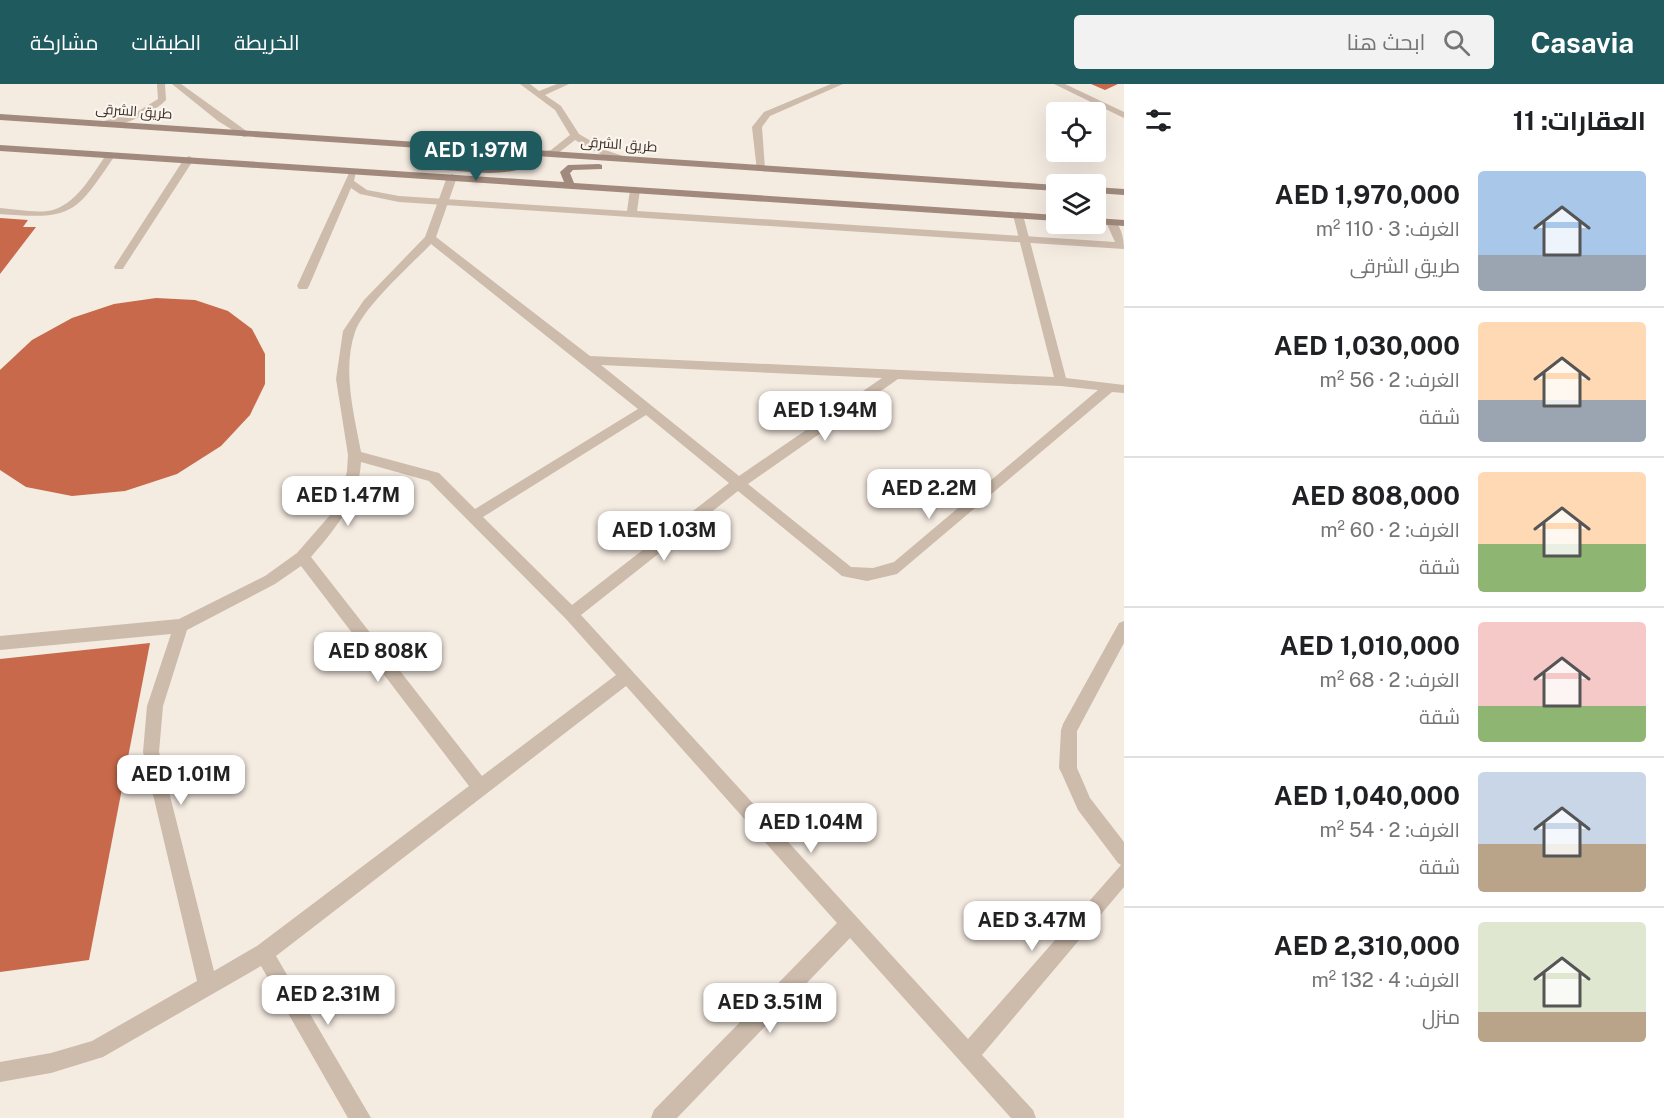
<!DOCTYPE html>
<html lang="ar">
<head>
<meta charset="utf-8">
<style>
  :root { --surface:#fff; --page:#f2f2f2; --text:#202124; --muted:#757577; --line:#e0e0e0; --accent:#1f5a5e }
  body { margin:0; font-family:"Public Sans",Cairo,sans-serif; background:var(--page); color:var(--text); direction:rtl; height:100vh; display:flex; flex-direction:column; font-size:22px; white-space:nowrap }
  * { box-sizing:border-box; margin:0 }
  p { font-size:20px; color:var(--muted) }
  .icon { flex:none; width:33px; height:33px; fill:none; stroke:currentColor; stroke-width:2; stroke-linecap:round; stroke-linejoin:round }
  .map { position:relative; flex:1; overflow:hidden; direction:ltr }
  .details { display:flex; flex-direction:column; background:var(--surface); width:540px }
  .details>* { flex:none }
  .tools { position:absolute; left:1046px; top:18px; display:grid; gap:12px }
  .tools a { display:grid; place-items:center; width:60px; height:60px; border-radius:6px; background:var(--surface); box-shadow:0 6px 24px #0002; font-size:30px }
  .price { position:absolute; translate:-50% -51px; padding:0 14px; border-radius:12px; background:#fff; color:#222; font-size:20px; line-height:39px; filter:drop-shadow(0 2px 3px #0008) }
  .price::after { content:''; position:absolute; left:50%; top:36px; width:18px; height:14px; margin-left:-9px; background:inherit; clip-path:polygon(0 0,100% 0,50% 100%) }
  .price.selected { background:var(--accent); color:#fff }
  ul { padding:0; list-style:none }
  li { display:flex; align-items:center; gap:18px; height:150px; padding:0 18px }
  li+li { border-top:2px solid var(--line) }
  li span { display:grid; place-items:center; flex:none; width:168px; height:120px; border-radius:6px; color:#555 }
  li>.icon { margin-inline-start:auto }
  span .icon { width:72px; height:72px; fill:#fffc; stroke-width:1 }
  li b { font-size:26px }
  h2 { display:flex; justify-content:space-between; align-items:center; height:72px; padding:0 18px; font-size:26px }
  header { display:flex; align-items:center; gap:36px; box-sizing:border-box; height:84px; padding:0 30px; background:var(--accent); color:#fff }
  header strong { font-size:28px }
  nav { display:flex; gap:33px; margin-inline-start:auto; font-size:21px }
  .search { width:420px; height:54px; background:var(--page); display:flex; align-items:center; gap:15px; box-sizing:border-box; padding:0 21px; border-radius:6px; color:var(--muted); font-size:22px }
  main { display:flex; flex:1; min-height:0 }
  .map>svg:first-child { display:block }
  .building { fill:#c8694b }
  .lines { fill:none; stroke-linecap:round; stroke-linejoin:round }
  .service { fill:#cdbbac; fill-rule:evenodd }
  .minor { fill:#cdbbac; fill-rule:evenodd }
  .secondary { fill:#a18a7d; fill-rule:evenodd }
  .labels { text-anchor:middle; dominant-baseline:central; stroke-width:4.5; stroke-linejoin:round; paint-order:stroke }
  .far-street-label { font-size:14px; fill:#3b302b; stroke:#fbf5ee }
</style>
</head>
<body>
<header>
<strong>Casavia</strong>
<div class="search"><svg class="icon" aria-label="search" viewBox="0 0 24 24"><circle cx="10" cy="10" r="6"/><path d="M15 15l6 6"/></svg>ابحث هنا</div>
<nav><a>الخريطة</a><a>الطبقات</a><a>مشاركة</a></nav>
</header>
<main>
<section class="details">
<h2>العقارات: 11<svg class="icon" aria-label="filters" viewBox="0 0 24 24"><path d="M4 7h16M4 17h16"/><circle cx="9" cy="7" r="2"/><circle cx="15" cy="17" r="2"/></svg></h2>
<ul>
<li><span style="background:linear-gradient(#a9c7e8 70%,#9aa5b1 0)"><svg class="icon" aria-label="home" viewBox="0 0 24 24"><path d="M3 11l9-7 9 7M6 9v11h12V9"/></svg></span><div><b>AED 1,970,000</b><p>الغرف: 3 · 110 m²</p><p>طريق الشرقى</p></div></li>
<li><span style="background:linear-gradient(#ffd9b3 65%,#9aa5b1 0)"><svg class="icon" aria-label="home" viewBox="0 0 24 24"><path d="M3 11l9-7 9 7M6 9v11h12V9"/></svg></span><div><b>AED 1,030,000</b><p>الغرف: 2 · 56 m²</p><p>شقة</p></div></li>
<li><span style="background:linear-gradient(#ffd9b3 60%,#8fb573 0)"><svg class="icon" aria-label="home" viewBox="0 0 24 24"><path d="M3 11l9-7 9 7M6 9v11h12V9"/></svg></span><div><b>AED 808,000</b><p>الغرف: 2 · 60 m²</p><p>شقة</p></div></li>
<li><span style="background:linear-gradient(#f6c9c9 70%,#8fb573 0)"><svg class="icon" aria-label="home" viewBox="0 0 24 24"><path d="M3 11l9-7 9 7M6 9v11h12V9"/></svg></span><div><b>AED 1,010,000</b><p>الغرف: 2 · 68 m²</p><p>شقة</p></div></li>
<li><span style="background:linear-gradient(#c9d6e8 60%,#b9a48a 0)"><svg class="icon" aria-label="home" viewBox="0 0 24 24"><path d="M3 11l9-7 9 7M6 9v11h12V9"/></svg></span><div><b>AED 1,040,000</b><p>الغرف: 2 · 54 m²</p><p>شقة</p></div></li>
<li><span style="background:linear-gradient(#dfe7d0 75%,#b9a48a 0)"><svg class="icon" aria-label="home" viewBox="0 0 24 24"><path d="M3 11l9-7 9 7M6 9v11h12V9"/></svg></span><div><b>AED 2,310,000</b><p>الغرف: 4 · 132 m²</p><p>منزل</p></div></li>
</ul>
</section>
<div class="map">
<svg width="1124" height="1034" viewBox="0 0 1124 1034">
  <rect width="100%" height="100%" fill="#f4ebe1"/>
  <!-- building -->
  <g class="building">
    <path d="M1091,0H1118L1105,6Z"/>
    <path d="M0,134L28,136L23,143H36L0,190Z"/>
    <path d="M156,214L195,216L228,227L252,245L265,270V300L250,331L221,362L177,390L125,407L72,412L26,403L0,386V286L32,256L72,234L114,220Z"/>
    <path d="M150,559L89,876L0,888V575Z"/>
  </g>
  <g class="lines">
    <!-- service -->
    <g class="service">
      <path d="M108,68L116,70C75,130 74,136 0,130V124C15,125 32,129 48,127C76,123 93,89 108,68Z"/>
      <path d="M189,72L194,75L124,183L123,185H115L114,183L184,75Z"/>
      <path d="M350,87H356L354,97L367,106L399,112L627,127L630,106L635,103L640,106L637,127L1115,158L1106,138L1111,135C1121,139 1124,155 1124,165L399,118L360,110L351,104L309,202L307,205H299L297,202Z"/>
    </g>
    <!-- minor -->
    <g class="minor">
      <path d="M157,0H165L166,16C154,29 109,50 93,40L137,28L158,15Z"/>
      <path d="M172,0H181L252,51L244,53L218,37Z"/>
      <path d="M520,0H530L539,7L557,0H569L545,11L561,22L579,50L608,67L626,73V77L602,71L575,56L557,70L541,72V68L551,66L570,51L555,26Z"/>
      <path d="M831,0H843L770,32L762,43L765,85L757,87L752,43L764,28Z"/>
      <path d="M1054,0H1065L1124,28V34Z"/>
      <path d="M452,90L457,93L436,153L590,272L1054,293L1013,131L1018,128L1023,131L1066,294L1124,301V309L1112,308L897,490L867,497L842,492L738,407L581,531L968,955L1121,781L1118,779L1078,726L1062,690L1059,684L1061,646L1063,640L1119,539L1124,537V559L1077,647V684L1090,714L1124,758V803L982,971L1033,1026L1036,1034H1011L850,854L677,1034H651L654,1026L837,839L626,602L276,872L371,1034H348L261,882L103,973L51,989L0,998V978L51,969L92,957L197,897L143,668L147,622L171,550L0,566V552L179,535L265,492L297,469L331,430L343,404L347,387L348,371L336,295L343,247L364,216L425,153L447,93ZM431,160L638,325L475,425L439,389L361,368C354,330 342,286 355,248C364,222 411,181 431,160ZM601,281L882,294L739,392ZM898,295L1061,302L1098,306L894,478L873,484L851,483L748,400ZM646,331L729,399L572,521L483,433ZM361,378L429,397L566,535L616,591L482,692L311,473C335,445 359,417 361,378ZM301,482L469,702L257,862L214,887L159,668L163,622L187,546L275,500Z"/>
    </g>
    <!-- secondary -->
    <g class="secondary">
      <path d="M0,30L1056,101V107L536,72L535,79C508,94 474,88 444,86L441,85V81L502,82L527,76L526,71L0,36Z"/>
      <path d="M0,61L564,98L560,88L568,81L599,80L602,81V85L573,86L570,89L574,99L1056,131V137L0,67Z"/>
      <path d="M1095,103L1124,105V111L1095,109Z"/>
      <path d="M1095,134L1124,136V142L1093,140H1095Z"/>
    </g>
  </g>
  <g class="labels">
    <!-- far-street labels -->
    <g class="far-street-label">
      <text transform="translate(134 27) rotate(4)">طريق الشرقى</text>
      <text transform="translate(619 60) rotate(4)">طريق الشرقى</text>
    </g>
  </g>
</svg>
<div class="tools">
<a><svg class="icon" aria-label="locate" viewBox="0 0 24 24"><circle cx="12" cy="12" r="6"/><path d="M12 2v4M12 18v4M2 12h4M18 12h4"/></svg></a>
<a><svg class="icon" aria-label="layers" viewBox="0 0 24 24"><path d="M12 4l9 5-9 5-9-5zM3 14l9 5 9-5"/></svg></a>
</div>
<b class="price selected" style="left:476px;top:98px">AED 1.97M</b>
<b class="price" style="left:825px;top:358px">AED 1.94M</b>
<b class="price" style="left:929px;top:436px">AED 2.2M</b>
<b class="price" style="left:348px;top:443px">AED 1.47M</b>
<b class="price" style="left:664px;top:478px">AED 1.03M</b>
<b class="price" style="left:378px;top:599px">AED 808K</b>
<b class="price" style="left:181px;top:722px">AED 1.01M</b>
<b class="price" style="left:811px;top:770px">AED 1.04M</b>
<b class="price" style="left:1032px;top:868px">AED 3.47M</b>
<b class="price" style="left:328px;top:942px">AED 2.31M</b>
<b class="price" style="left:770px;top:950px">AED 3.51M</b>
</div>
</main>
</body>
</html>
